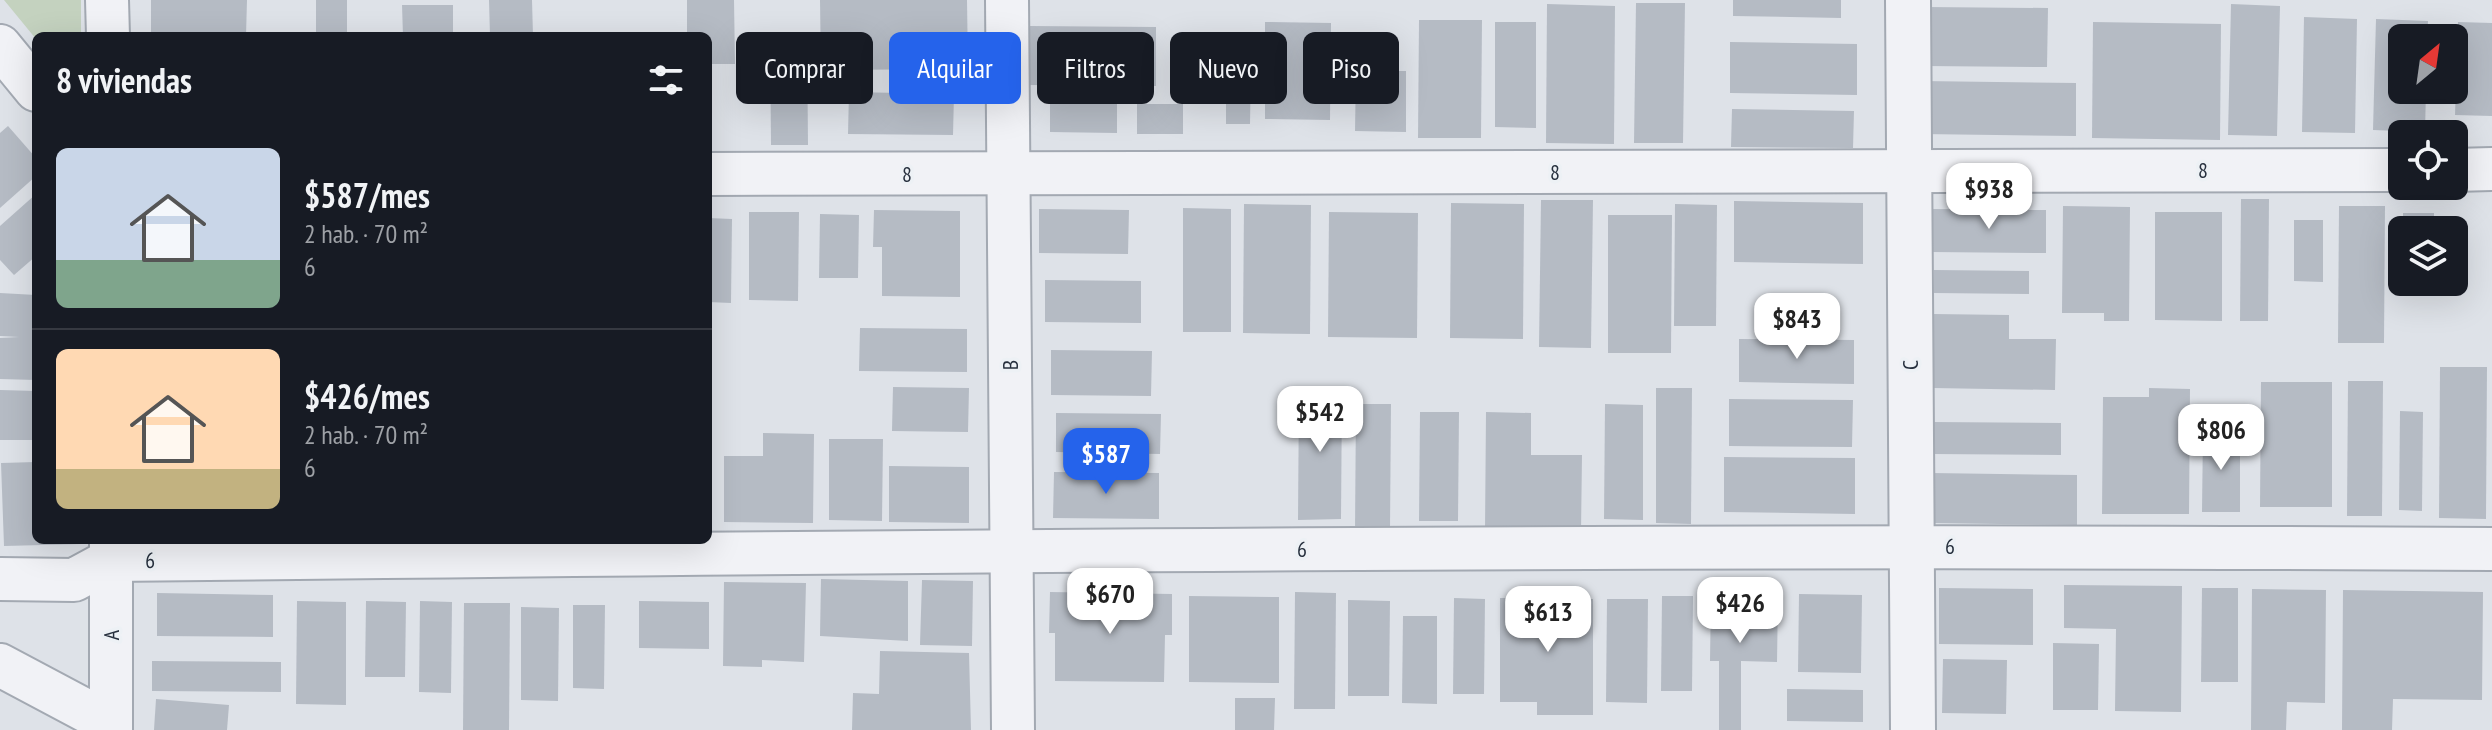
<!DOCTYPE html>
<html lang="es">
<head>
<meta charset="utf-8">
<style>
  :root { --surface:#171b24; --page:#20242c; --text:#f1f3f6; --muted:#9ea1a6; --line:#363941; --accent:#2563eb }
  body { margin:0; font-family:"PT Sans Narrow",sans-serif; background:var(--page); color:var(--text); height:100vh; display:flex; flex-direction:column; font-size:30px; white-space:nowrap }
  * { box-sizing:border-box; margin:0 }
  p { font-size:26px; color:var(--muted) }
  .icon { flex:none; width:44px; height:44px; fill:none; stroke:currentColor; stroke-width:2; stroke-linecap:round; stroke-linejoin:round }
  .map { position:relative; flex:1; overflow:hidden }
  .panel { position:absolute; left:32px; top:32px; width:680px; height:512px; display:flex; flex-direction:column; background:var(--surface); border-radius:12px; box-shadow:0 8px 32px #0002 }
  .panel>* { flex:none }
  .top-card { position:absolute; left:736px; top:32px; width:760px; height:72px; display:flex; gap:16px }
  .needle { width:52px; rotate:29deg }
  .buttons { position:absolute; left:2388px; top:24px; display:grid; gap:16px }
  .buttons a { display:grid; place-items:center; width:80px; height:80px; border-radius:12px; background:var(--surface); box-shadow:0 8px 32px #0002; font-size:40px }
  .price { position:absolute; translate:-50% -68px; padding:0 18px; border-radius:16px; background:#fff; color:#222; font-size:26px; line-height:52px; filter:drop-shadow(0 2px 4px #0008) }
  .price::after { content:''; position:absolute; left:50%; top:48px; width:24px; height:18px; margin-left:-12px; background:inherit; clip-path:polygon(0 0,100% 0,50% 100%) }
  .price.on { background:var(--accent); color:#fff }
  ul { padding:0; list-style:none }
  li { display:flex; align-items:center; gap:24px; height:200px; padding:0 24px }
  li+li { border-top:2px solid var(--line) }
  li span { display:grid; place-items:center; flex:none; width:224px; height:160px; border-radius:12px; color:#555 }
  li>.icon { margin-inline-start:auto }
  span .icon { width:96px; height:96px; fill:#fffc; stroke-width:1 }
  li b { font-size:34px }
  h2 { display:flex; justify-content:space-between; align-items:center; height:96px; padding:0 24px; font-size:34px }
  .chip { padding:0 28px; border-radius:12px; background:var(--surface); box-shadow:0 8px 32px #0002; font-size:28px; line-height:72px }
  .chip.on { background:var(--accent); color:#fff }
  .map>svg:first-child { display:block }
  .green { fill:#c4d2bf }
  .building { fill:#b5bbc4 }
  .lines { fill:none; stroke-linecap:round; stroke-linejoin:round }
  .minor-casing { stroke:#a3a9b2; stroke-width:46 }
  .tertiary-casing { stroke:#a3a9b2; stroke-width:48 }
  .minor { stroke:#f1f2f6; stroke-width:42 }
  .tertiary { stroke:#f1f2f6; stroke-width:44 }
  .labels { text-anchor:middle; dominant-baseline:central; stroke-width:7; stroke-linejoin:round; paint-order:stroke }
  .street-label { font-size:22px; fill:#27303e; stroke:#edf1f5 }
</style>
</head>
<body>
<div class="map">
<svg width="2492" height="730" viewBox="0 0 2492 730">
  <rect width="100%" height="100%" fill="#dee2e8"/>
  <!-- green -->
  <path class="green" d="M4,0H81V36H36V39Z"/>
  <!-- building -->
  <g class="building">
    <path d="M151,0H247L246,36L151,35Z"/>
    <rect x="316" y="0" width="31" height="36"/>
    <path d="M489,0H532L533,36H490Z"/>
    <path d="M687,0H734L735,64H708V36H687Z"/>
    <path d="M820,0H967L968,69L821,70Z"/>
    <path d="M1733,0H1841V18L1733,16Z"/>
    <path d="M1636,3H1685L1683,143H1634Z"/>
    <path d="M1547,4L1615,6L1614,144L1546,143Z"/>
    <path d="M2231,4L2280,6L2277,136L2228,135Z"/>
    <path d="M402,5H453V36H403Z"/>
    <path d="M1926,7L2048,8L2047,67L1925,66Z"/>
    <path d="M2304,17L2357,19L2355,133L2302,132Z"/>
    <path d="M2376,19L2428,21L2427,38H2402V90H2426L2425,132L2373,130Z"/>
    <path d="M1419,20H1482L1481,138H1418Z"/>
    <path d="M1265,22L1331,23L1330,120L1265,119Z"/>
    <path d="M1495,22H1536V128L1495,127Z"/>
    <path d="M2093,22L2221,24L2220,140L2092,138Z"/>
    <path d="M2458,22L2492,23V116L2455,115Z"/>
    <path d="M1030,26L1156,27V86L1029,85Z"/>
    <path d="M770,32H807L808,145H771Z"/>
    <path d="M1730,42L1857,44V95L1730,93Z"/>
    <path d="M1189,53L1214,54L1213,98L1189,97Z"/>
    <path d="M1251,63L1250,124H1226V64Z"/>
    <path d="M1356,71H1406V132L1355,131Z"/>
    <path d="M1921,81L2076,83V136L1921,134Z"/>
    <path d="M849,92L954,94L953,135L848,134Z"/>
    <path d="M1050,95L1117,96V133L1050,132Z"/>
    <rect x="1137" y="104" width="46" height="30"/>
    <path d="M1732,109L1854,111L1853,148L1731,147Z"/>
    <path d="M8,126L36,158V176L0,208V133Z"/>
    <path d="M36,194V256L14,275L0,260V226Z"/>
    <path d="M2241,199H2269L2268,321H2240Z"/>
    <path d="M1541,200H1593L1591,348L1539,347Z"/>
    <path d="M1734,201L1863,203V264L1734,262Z"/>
    <path d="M1451,203L1524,204L1523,339L1450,338Z"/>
    <path d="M1244,204L1311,205L1310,334L1243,333Z"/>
    <path d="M1675,204L1717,205L1716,326H1674Z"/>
    <path d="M2063,206L2130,207L2129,321H2104V313H2062Z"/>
    <path d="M2339,206H2385L2384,343H2338Z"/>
    <path d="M1183,208L1231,209V332H1183Z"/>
    <path d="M1039,209L1129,210L1128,254L1039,253Z"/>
    <path d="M1932,209L2046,210V253L1931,252Z"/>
    <path d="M874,210L960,211V297L882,296V247H873Z"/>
    <path d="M749,212H799L798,301L749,300Z"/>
    <path d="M1329,212L1418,213L1417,338L1328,337Z"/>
    <path d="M2155,212H2222V321L2155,320Z"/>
    <rect x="2403" y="213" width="31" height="17"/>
    <path d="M820,214L859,215L858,278H819Z"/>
    <path d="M1608,215H1672L1671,353H1608Z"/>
    <path d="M708,218L732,219L731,303L708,302Z"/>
    <path d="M2294,220H2323V282L2294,281Z"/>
    <path d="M1934,270L2029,271V294L1934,293Z"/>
    <path d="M1045,280L1141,281V323L1045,322Z"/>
    <path d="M2403,282H2434L2433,295H2402Z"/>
    <path d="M0,293L36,295V380L0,379V338L19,337L0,336Z"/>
    <path d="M1933,314L2009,315V339H2056L2055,390L1933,388Z"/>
    <path d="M860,328L967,329V372L859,371Z"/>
    <path d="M1739,339L1854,340V384L1739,382Z"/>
    <path d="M1051,350L1152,351L1151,396L1051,395Z"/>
    <path d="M2440,367H2487L2486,519L2439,518Z"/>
    <path d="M2348,381H2383L2382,516H2347Z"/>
    <path d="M2261,382H2332V507H2260Z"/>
    <path d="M893,387L969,388L968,432L892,431Z"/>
    <path d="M1656,388H1692L1691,524L1656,523Z"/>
    <path d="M2149,388L2190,389L2189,514H2102L2103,397H2149Z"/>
    <path d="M1299,389L1342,390L1341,519L1298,520Z"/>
    <path d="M0,390L36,391V440H0Z"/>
    <path d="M1729,399L1853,400L1852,447L1729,446Z"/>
    <path d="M1356,404H1391L1390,529L1355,530Z"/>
    <path d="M1605,404L1643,405V520L1604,519Z"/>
    <path d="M2400,411L2423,412L2422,511L2399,510Z"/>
    <path d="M1420,412H1459L1458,521H1419Z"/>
    <path d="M1486,412L1531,413V455H1582L1581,532L1485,531Z"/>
    <path d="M1056,413L1161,414L1160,454L1056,452Z"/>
    <path d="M1932,422L2061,423V455L1932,454Z"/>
    <path d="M2203,431L2240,432V512H2202Z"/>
    <path d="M763,433L814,434L813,523L724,522V456H763Z"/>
    <path d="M829,439H883L882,521L829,520Z"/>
    <path d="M1724,457L1855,458V514L1724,512Z"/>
    <path d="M36,462V540H82V544L4,546L1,463Z"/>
    <path d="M889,466L969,467V523L889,522Z"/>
    <path d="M1054,472L1159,473V519L1053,518Z"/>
    <path d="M1931,473L2077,475V525L1931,523Z"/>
    <path d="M821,579L908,581V641L820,636Z"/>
    <path d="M922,580L973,581L972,646L920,645Z"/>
    <path d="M724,582L806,583L804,662L762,660V667L723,666Z"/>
    <path d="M2064,585L2182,586L2181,712L2115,711L2116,629L2064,628Z"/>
    <path d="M1939,588L2033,589V645L1939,644Z"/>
    <path d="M2202,588H2238V682H2201Z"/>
    <path d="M2252,589L2326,590L2325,703L2287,702L2286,730H2251Z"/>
    <path d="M2343,590L2483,592L2482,700L2393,699L2392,730H2342Z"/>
    <path d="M1050,592L1172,594V635H1165L1164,682L1055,681V633H1049Z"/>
    <path d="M1295,592L1336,593L1335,709H1294Z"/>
    <path d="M157,593L273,595V637L157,636Z"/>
    <path d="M1711,594L1778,595L1777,662L1741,661V730H1719V661H1710Z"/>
    <path d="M1799,594L1862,595L1861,673L1798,672Z"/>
    <path d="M1189,596L1279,597V683L1189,682Z"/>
    <path d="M1662,596H1693L1692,691H1661Z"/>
    <path d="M1454,598L1485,599L1484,694H1453Z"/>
    <path d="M1500,598L1593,599V715H1537V702H1500Z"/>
    <path d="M1607,599H1648L1647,703L1606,702Z"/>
    <path d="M1348,600L1390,601L1389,696H1348Z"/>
    <path d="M297,601L346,602V705L296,704Z"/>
    <path d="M366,601L406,602L405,677H365Z"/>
    <path d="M420,601L452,602L451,693L419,692Z"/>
    <path d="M639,601L709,602V649L639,648Z"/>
    <path d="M464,603H510L509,730H463Z"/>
    <path d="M573,605H605L604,689L573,688Z"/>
    <path d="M521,607L559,608L558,701L521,700Z"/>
    <path d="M1403,616H1437V704L1402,703Z"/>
    <path d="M2053,643L2099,644L2098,710H2053Z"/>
    <path d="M880,651L969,653L971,730H852L853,693L879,694Z"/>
    <path d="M1943,659L2007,660L2006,714L1942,713Z"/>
    <path d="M152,661L281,662V692L152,691Z"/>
    <path d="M1787,689L1863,690V722L1787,721Z"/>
    <path d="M1235,698H1275L1274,730H1235Z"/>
    <path d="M156,699L229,705L227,730H154Z"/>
  </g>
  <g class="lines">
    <!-- minor casing -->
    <g class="minor-casing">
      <g id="minor">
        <path d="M107,0L108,36"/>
        <path d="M1007,0L1013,730"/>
        <path d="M0,46L36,90"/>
        <path d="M2454,170L2492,169"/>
        <path d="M708,174L2402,170"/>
        <path d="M0,579L74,580L111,560C905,551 1698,544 2492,549"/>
        <path d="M0,665L111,724"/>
        <path d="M111,730V540"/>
      </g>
    </g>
    <!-- tertiary casing -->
    <g class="tertiary-casing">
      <path id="tertiary" d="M1908,0L1913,730"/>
    </g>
    <!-- minor -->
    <use href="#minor" class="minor"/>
    <!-- tertiary -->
    <use href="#tertiary" class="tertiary"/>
  </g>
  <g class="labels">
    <!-- street labels -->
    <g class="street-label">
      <text x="2203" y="170">8</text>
      <text x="1555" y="172">8</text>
      <text x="907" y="174">8</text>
      <text transform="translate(1010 365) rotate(-90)">B</text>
      <text transform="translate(1910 365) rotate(-90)">C</text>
      <text x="1950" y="546">6</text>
      <text x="1302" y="549">6</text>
      <text transform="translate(150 560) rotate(-1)">6</text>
      <text transform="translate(111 635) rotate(-90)">A</text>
    </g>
  </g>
</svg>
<div class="buttons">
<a><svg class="needle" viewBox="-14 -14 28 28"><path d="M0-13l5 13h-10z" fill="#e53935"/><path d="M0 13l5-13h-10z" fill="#9ea1a6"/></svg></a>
<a><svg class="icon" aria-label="locate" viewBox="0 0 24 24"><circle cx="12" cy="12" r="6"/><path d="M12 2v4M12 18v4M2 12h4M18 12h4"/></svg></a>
<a><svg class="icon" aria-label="layers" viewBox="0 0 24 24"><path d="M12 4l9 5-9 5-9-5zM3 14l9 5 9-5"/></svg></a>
</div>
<b class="price" style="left:1989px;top:231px">$938</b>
<b class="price" style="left:1797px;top:361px">$843</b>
<b class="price" style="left:1320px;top:454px">$542</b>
<b class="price" style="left:2221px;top:472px">$806</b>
<b class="price on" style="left:1106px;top:496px">$587</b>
<b class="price" style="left:1110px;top:636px">$670</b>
<b class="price" style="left:1740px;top:645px">$426</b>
<b class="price" style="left:1548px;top:654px">$613</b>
<div class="top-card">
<a class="chip">Comprar</a>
<a class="chip on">Alquilar</a>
<a class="chip">Filtros</a>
<a class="chip">Nuevo</a>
<a class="chip">Piso</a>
</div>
<section class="panel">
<h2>8 viviendas<svg class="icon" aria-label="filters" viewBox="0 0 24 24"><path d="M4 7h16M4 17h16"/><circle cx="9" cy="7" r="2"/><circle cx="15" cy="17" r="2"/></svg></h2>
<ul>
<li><span style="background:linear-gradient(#c9d6e8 70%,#7fa58c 0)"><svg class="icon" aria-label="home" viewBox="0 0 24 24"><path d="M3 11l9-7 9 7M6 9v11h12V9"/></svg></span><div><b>$587/mes</b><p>2 hab. · 70 m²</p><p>6</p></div></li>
<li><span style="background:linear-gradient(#ffd9b3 75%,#c2b280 0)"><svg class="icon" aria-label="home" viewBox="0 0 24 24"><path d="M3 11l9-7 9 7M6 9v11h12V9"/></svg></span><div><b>$426/mes</b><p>2 hab. · 70 m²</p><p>6</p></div></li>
</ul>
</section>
</div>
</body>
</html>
